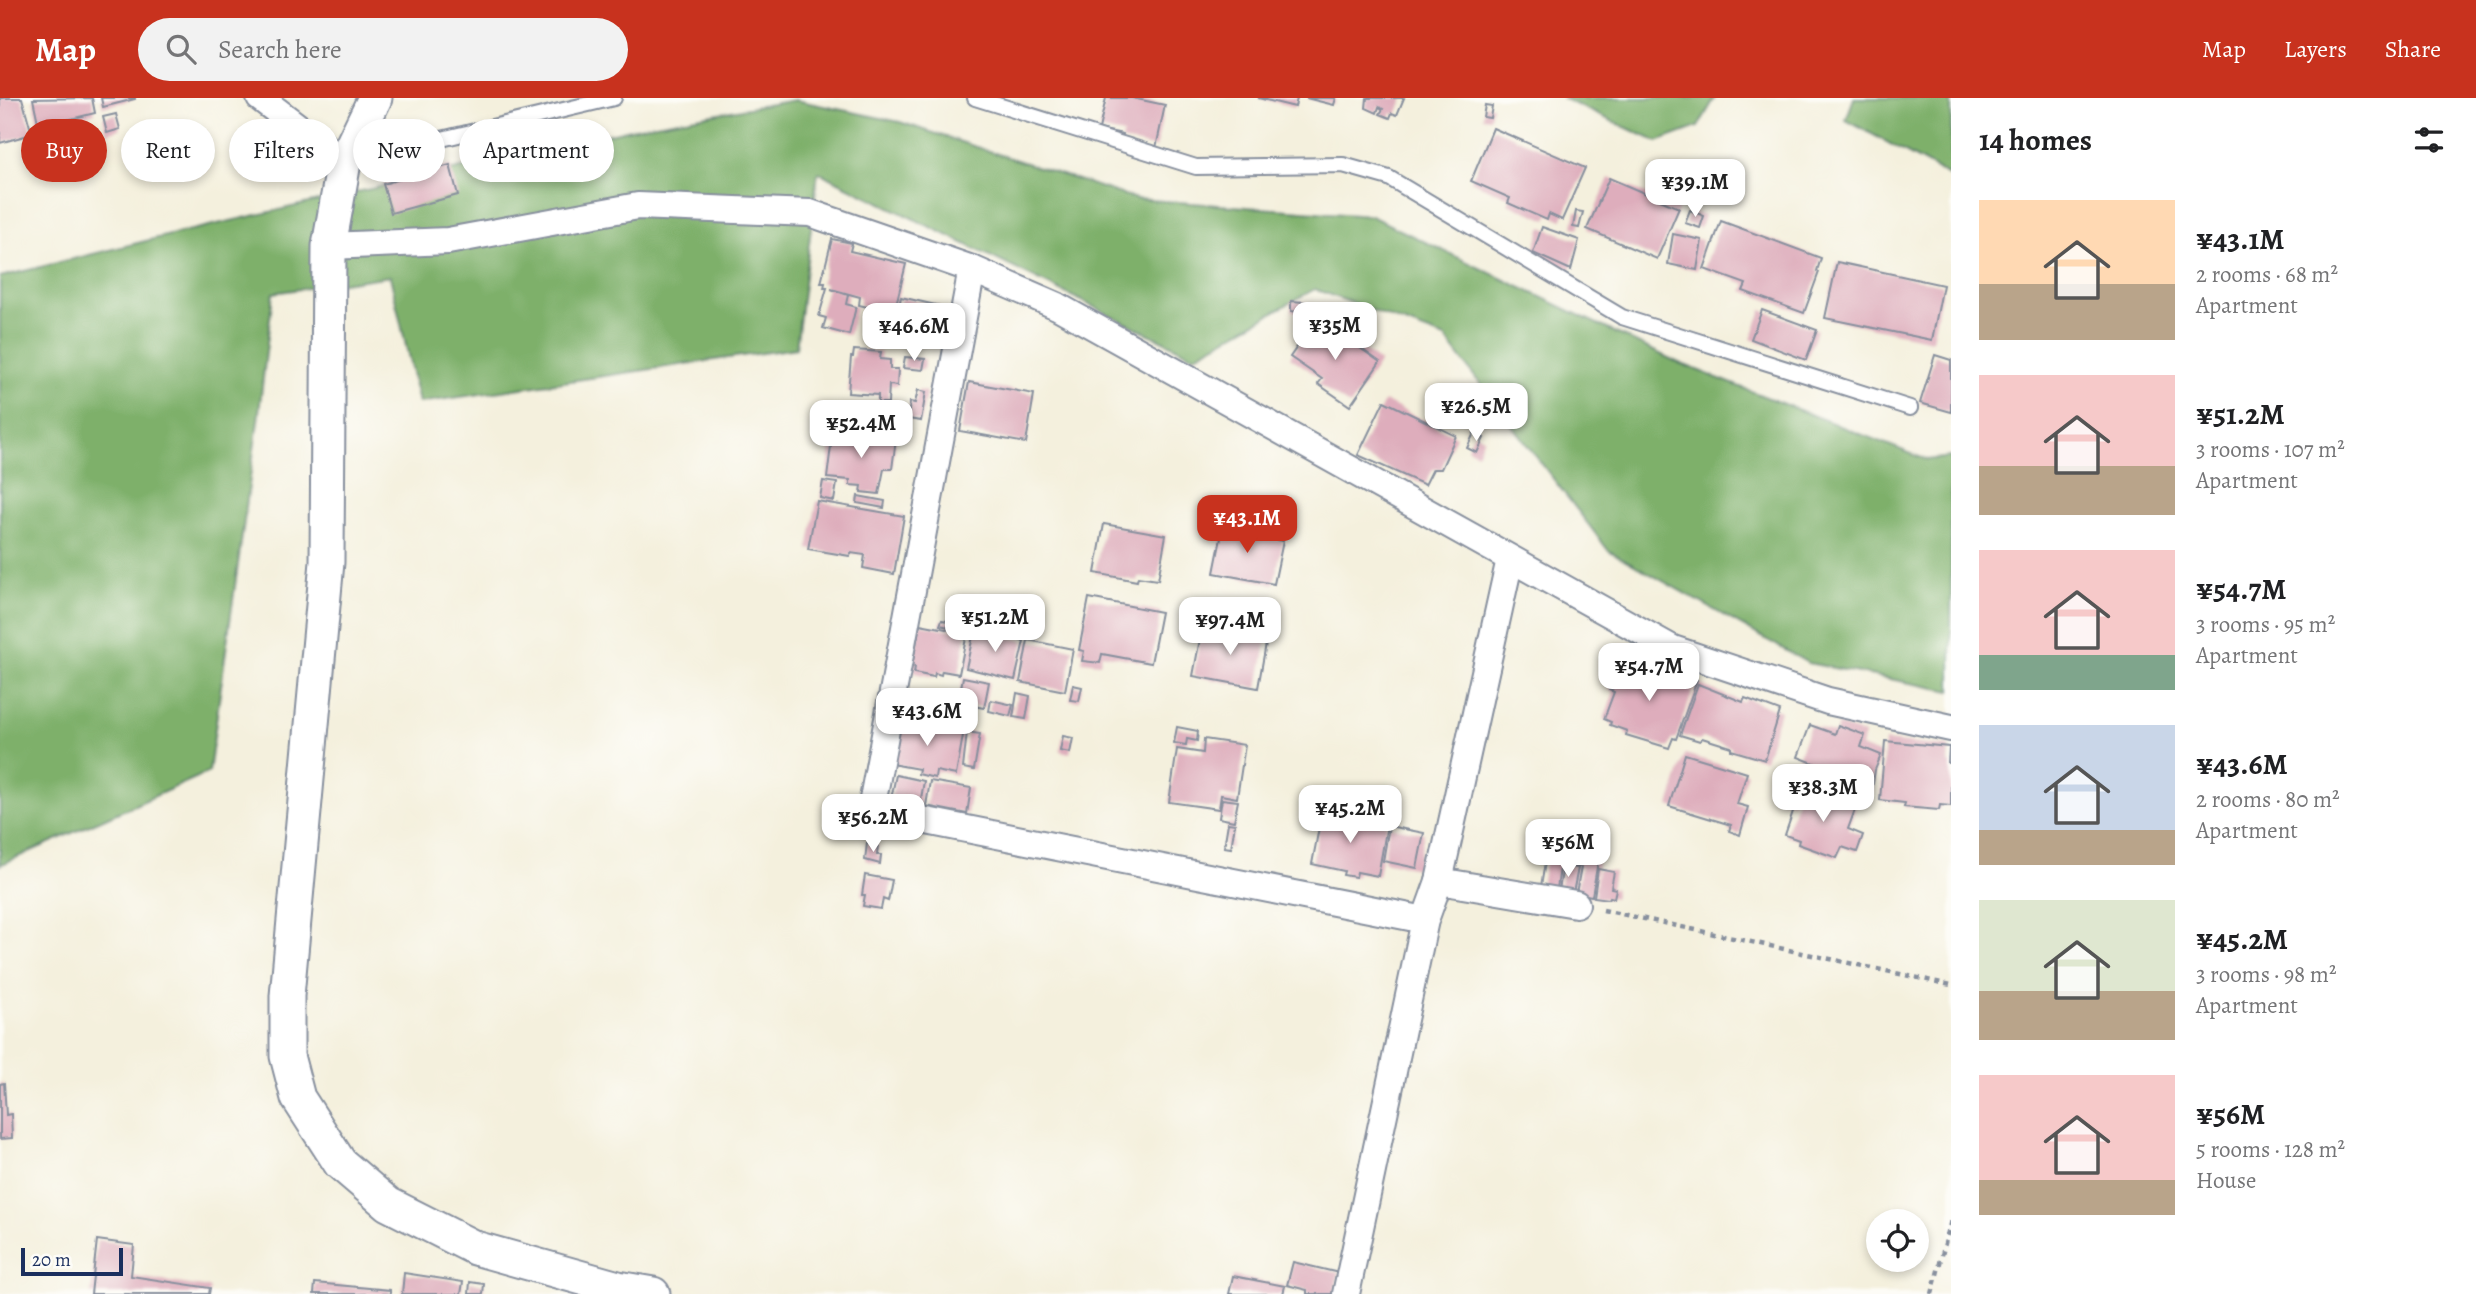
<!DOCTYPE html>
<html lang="en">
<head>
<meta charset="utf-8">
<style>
  :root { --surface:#fff; --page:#f2f2f2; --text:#202124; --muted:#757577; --accent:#c8321e }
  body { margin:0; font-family:Alegreya,serif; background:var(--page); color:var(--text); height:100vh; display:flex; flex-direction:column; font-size:26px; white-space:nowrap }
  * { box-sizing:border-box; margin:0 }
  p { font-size:23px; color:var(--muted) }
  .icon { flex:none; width:38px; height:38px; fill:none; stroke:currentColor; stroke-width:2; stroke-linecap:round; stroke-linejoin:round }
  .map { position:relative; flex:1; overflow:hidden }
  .sheet { display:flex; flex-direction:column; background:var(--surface); width:525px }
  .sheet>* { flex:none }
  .top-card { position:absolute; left:21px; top:21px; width:665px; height:63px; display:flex; gap:14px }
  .fabs { position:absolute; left:1866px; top:1111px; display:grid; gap:14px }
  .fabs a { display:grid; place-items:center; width:63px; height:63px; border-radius:50%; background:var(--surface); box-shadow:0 4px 10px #0003; font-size:35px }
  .scale { position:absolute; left:21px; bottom:18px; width:102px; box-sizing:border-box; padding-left:7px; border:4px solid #1b2f5e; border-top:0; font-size:19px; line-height:24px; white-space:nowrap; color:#1b2f5e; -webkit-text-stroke:5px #fdfcf7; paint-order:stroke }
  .price { position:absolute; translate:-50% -60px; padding:0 16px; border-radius:14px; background:#fff; color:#222; font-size:23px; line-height:46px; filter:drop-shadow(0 2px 4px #0008) }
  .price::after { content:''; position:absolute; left:50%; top:42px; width:21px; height:16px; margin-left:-10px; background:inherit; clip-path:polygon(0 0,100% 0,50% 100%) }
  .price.selected { background:var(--accent); color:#fff }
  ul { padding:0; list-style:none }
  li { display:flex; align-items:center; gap:21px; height:175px; padding:0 28px }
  li span { display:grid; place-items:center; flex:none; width:196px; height:140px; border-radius:0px; color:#555 }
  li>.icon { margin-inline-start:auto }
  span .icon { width:84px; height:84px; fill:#fffc; stroke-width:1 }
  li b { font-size:30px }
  h2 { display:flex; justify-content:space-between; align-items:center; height:84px; padding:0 28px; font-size:30px }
  .tag { padding:0 24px; border-radius:32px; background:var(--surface); box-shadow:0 4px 10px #0003; font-size:24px; line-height:63px }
  .tag.selected { background:var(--accent); color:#fff }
  header { display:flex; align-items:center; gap:42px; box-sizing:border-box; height:98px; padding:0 35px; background:var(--accent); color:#fff }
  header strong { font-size:33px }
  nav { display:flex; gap:38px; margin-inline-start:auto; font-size:24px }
  .search { width:490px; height:63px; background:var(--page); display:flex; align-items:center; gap:18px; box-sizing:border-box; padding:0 24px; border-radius:38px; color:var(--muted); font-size:26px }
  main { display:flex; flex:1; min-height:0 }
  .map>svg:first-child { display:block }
  .forest { fill:#7eb06a; stroke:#4c7064; stroke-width:2 }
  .building { fill:#deadbc }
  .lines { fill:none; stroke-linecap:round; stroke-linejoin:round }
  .service-casing { stroke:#88909e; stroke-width:18 }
  .minor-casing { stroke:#88909e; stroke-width:30 }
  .tertiary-casing { stroke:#88909e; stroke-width:37 }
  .path { stroke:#88909e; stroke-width:4.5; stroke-dasharray:5 5; stroke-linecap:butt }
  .service { stroke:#fff; stroke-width:14 }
  .minor { stroke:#fff; stroke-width:26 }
  .tertiary { stroke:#fff; stroke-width:33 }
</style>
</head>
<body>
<header>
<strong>Map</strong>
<div class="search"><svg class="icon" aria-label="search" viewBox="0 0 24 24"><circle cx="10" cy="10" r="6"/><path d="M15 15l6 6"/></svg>Search here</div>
<nav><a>Map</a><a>Layers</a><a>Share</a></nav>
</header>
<main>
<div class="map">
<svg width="1951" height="1196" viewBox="0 0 1951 1196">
  <rect width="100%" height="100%" fill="#fdfcf7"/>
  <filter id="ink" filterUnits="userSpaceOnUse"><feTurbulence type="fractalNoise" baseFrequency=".0143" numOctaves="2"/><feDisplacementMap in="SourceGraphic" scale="14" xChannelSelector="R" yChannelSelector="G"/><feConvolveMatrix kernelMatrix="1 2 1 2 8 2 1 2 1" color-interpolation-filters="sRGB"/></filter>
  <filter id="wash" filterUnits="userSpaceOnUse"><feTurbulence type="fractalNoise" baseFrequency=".00686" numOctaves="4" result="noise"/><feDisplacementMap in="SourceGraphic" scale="28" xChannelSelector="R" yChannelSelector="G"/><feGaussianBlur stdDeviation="1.57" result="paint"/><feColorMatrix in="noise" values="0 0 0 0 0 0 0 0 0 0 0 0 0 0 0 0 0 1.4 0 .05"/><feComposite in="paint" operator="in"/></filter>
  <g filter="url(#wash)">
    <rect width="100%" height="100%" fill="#f4f0dd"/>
    <!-- forest -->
    <g class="forest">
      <path d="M1562,0H1715L1698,29L1657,44Z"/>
      <path d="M1854,0H1951V79L1846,22Z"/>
      <path d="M795,2L900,24L1136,101L1371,118L1679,265L1927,362L1951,359V593L1808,565L1608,452L1445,240L1315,191L1194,258L818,74L796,250L419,305L390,178L273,195L258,323L209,674L0,767V179L174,136L644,28Z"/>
    </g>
    <g id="blocks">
      <!-- building -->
      <g class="building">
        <path d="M0,0H22L32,36L0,45Z"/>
        <path d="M92,0L95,15L42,28L44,38L39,39L37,29H39L33,1Z"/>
        <path d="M101,0H135V1L103,9Z"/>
        <path d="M1106,0H1132L1165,7L1156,50L1122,42L1123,36L1099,31Z"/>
        <path d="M1258,0H1297L1295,9Z"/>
        <path d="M1306,0H1336L1334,7Z"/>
        <path d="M1367,0H1404L1397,17L1392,15L1390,20L1380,16L1383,11L1379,9L1377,15L1366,10Z"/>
        <path d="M1485,7L1492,8L1490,20L1483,19Z"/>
        <path d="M116,16L120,31L107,35L103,19Z"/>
        <path d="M1493,30L1585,70L1562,122L1549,116L1547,122L1508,105L1510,100L1471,83Z"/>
        <path d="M450,67L458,97L391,115L383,86Z"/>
        <path d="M1609,80L1679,110L1657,161L1587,131Z"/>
        <path d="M1690,112L1704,118L1700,130L1685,125Z"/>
        <path d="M1576,113L1583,114L1579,130L1573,129Z"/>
        <path d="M1721,123L1821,160L1817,173L1819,174L1804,215L1743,193L1746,186L1704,171Z"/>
        <path d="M1542,129L1579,142L1571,172L1533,155Z"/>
        <path d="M1673,136L1702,142L1697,172L1668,166Z"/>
        <path d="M832,141L852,145L850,153L906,166L894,215L859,207L860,199L831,191L848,197L846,206L856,209L849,237L823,230L826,220L819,218L827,190H824L825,185H821Z"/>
        <path d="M1837,164L1943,187L1932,242L1825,220Z"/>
        <path d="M901,199L940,208L932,245L893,235Z"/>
        <path d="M1291,203L1305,204L1304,215L1291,213Z"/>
        <path d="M1762,212L1817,232L1806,262L1751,241Z"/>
        <path d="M1317,220L1380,264L1350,308L1318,286L1322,281L1290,259Z"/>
        <path d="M854,252L881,254L880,261L890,262V271H898L897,288L889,287L888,305H878V297L848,295L851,259H853Z"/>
        <path d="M1935,257L1951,262V314L1920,305Z"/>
        <path d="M905,259L925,261L923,272L903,270Z"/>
        <path d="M969,284L1034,296L1026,345L960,333Z"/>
        <path d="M918,292L926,294L921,323L908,321L910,304L915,305Z"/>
        <path d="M1384,303L1456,338L1441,371H1433L1425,387L1358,357Z"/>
        <path d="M835,335L896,341L892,371H884L879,396L861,394L862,388L850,387V382L827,380L832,340H835Z"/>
        <path d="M1474,335L1484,340L1477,355L1467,350Z"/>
        <path d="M823,383L837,385L834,403L820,400Z"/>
        <path d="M858,398L885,403L884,410L857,405Z"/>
        <path d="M817,403L904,418L894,476L863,470L865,457L851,455L850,458L808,451Z"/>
        <path d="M1214,423L1235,429L1234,435L1283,443L1274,486L1214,475L1222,435L1212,433Z"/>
        <path d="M1104,426L1166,437L1158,482L1138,479L1137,483L1095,475Z"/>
        <path d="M1089,500L1161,514L1151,565L1102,556L1100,565L1082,563L1084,553L1079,552Z"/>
        <path d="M942,522L967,527L966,533L940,527Z"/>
        <path d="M920,526L967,535L959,576L942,573L941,577L935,575L934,579L914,575L915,569L912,568Z"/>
        <path d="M975,529L1008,536L1007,539L1024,543L1015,582L966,570Z"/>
        <path d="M1209,529L1267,540L1258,590L1193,578L1200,541L1190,539L1192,531L1205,533L1203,543H1206Z"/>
        <path d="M1028,542L1073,551L1065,593L1020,584Z"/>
        <path d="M1638,542L1657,552L1651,563L1632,552Z"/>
        <path d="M1621,559L1678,581L1679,576L1697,582L1676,641L1673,640L1669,650L1626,637L1627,633L1610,627L1611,624L1604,621L1614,594L1609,592Z"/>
        <path d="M963,579L989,584L984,610L958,605Z"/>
        <path d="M1698,586L1743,604L1745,600L1780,613L1765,662L1731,652V649L1702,640L1700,643L1680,637Z"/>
        <path d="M1073,587L1082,589L1079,603L1070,602Z"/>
        <path d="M1017,595L1030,598L1026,621L1013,619Z"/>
        <path d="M991,602L1013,607L1010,618L989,613Z"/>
        <path d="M899,620L964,632L956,677L936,673L935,680L918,676L919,671L891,666Z"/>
        <path d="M1810,627L1835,636L1838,627L1865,637L1861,649L1881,657L1875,672L1870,705L1856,702L1861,675L1855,673L1852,680L1798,659Z"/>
        <path d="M1177,629L1198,633L1197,643L1187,641L1186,647L1174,645Z"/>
        <path d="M967,634L980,636L974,672L963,670Z"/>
        <path d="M1063,638L1073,640L1070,655L1060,653Z"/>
        <path d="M1204,641L1245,647L1237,700L1221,697L1219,711L1169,704L1177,651L1203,655Z"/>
        <path d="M1885,643L1949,649L1948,665H1951V708L1940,707L1939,712L1904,709L1905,705L1880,702Z"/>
        <path d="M1685,656L1747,675L1737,706L1748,709L1740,737L1729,733L1731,727L1669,708Z"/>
        <path d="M896,677L924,683L920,707L891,701Z"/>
        <path d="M930,683L971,690L967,716L926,708Z"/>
        <path d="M1786,685L1798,689L1793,705L1781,702Z"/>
        <path d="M1801,690L1856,709L1848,731L1863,737L1857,754L1842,749L1837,760L1798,746L1799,742L1785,737Z"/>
        <path d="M1222,701L1238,703L1234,723L1219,720Z"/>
        <path d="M1322,714L1387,727L1378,778L1357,774L1356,779L1343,777L1344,773L1312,766Z"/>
        <path d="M1228,725L1235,726L1231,750L1224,749Z"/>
        <path d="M1389,728L1424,735L1417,770L1383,763Z"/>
        <path d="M867,745L878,746L877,757H881L880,766L865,762Z"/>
        <path d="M1547,753L1562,756L1557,791L1541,788Z"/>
        <path d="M1564,757L1598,763L1592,798L1576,795L1581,769L1562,766Z"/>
        <path d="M1563,768L1578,770L1573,795L1559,792Z"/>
        <path d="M1598,771L1614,774L1611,790L1616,791L1614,800L1610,799L1609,801L1594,799Z"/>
        <path d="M865,777L892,782L888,803L883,801L881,811L863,808L865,797H862Z"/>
        <path d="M4,985L6,1017L11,1016L12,1040L0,1041V986Z"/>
        <path d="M97,1142L134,1147L131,1178L210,1190L209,1196H91Z"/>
        <path d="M1293,1164L1339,1175L1334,1196H1307V1192L1287,1187Z"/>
        <path d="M404,1175L463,1184L461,1196H402Z"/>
        <path d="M1233,1178L1285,1188L1283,1196H1229Z"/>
        <path d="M470,1184L484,1186L483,1196H469Z"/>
        <path d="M315,1185L390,1192V1196H314Z"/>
      </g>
    </g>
  </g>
  <g filter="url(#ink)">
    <use href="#blocks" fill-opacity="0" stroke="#88909e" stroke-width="2"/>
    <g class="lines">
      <!-- service casing -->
      <g class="service-casing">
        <g id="service">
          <path d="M975,0L1196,69L1343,67L1389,80L1622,219L1910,310"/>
          <path d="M349,63L614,0"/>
        </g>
      </g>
      <!-- minor casing -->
      <g class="minor-casing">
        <g id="minor">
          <path d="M260,0L344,64"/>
          <path d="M329,148L448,143L638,108L810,115L972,171L1057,208L1673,551L1828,603L1951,630"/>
          <path d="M972,171L871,712L1425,822"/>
          <path d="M1439,783L1576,806"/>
          <path d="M1346,1196L1425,822L1439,783L1510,461"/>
        </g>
      </g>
      <!-- tertiary casing -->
      <g class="tertiary-casing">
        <path id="tertiary" d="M375,0L344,64L329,148L327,464L287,898V958L298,1000L340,1065L388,1106L475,1150L618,1190L653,1196"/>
      </g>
      <!-- path -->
      <g class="path">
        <path d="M1603,812L1951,887"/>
        <path d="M1932,1196L1951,1122"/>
      </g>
      <!-- service -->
      <use href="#service" class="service"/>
      <!-- minor -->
      <use href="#minor" class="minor"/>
      <!-- tertiary -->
      <use href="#tertiary" class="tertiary"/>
    </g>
  </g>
</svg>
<div class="fabs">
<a><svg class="icon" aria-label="locate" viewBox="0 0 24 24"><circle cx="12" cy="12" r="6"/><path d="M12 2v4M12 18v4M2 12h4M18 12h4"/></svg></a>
</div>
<div class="scale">20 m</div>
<b class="price" style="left:1695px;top:121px">¥39.1M</b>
<b class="price" style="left:1335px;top:264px">¥35M</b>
<b class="price" style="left:914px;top:265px">¥46.6M</b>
<b class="price" style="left:1476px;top:345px">¥26.5M</b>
<b class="price" style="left:861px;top:362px">¥52.4M</b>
<b class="price selected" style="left:1247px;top:457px">¥43.1M</b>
<b class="price" style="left:995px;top:556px">¥51.2M</b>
<b class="price" style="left:1230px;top:559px">¥97.4M</b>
<b class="price" style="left:1649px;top:605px">¥54.7M</b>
<b class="price" style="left:927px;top:650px">¥43.6M</b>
<b class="price" style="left:1823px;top:726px">¥38.3M</b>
<b class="price" style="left:1350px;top:747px">¥45.2M</b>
<b class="price" style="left:873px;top:756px">¥56.2M</b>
<b class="price" style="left:1568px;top:781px">¥56M</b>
<div class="top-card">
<a class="tag selected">Buy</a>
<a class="tag">Rent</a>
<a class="tag">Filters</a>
<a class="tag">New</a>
<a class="tag">Apartment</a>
</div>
</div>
<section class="sheet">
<h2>14 homes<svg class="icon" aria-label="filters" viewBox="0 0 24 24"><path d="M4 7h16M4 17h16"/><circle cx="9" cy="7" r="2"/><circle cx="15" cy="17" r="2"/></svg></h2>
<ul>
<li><span style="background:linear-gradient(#ffd9b3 60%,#b9a48a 0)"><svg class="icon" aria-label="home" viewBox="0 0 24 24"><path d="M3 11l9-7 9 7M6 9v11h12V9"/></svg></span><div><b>¥43.1M</b><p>2 rooms · 68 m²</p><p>Apartment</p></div></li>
<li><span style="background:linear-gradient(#f6c9c9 65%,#b9a48a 0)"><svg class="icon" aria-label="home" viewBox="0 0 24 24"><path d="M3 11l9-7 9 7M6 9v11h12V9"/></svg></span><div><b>¥51.2M</b><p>3 rooms · 107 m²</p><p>Apartment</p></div></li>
<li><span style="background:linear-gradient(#f6c9c9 75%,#7fa58c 0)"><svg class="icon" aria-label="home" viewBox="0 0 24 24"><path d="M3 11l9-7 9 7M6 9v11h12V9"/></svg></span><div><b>¥54.7M</b><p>3 rooms · 95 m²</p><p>Apartment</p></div></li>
<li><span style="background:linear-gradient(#c9d6e8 75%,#b9a48a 0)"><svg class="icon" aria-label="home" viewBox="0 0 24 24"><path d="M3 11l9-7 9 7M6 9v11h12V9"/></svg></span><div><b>¥43.6M</b><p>2 rooms · 80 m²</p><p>Apartment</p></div></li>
<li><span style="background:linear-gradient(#dfe7d0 65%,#b9a48a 0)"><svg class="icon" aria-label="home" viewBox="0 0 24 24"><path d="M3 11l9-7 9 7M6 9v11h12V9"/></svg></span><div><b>¥45.2M</b><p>3 rooms · 98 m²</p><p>Apartment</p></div></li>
<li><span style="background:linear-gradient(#f6c9c9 75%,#b9a48a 0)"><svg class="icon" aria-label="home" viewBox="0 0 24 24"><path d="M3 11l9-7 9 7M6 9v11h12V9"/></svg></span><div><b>¥56M</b><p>5 rooms · 128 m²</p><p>House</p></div></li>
</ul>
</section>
</main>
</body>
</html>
